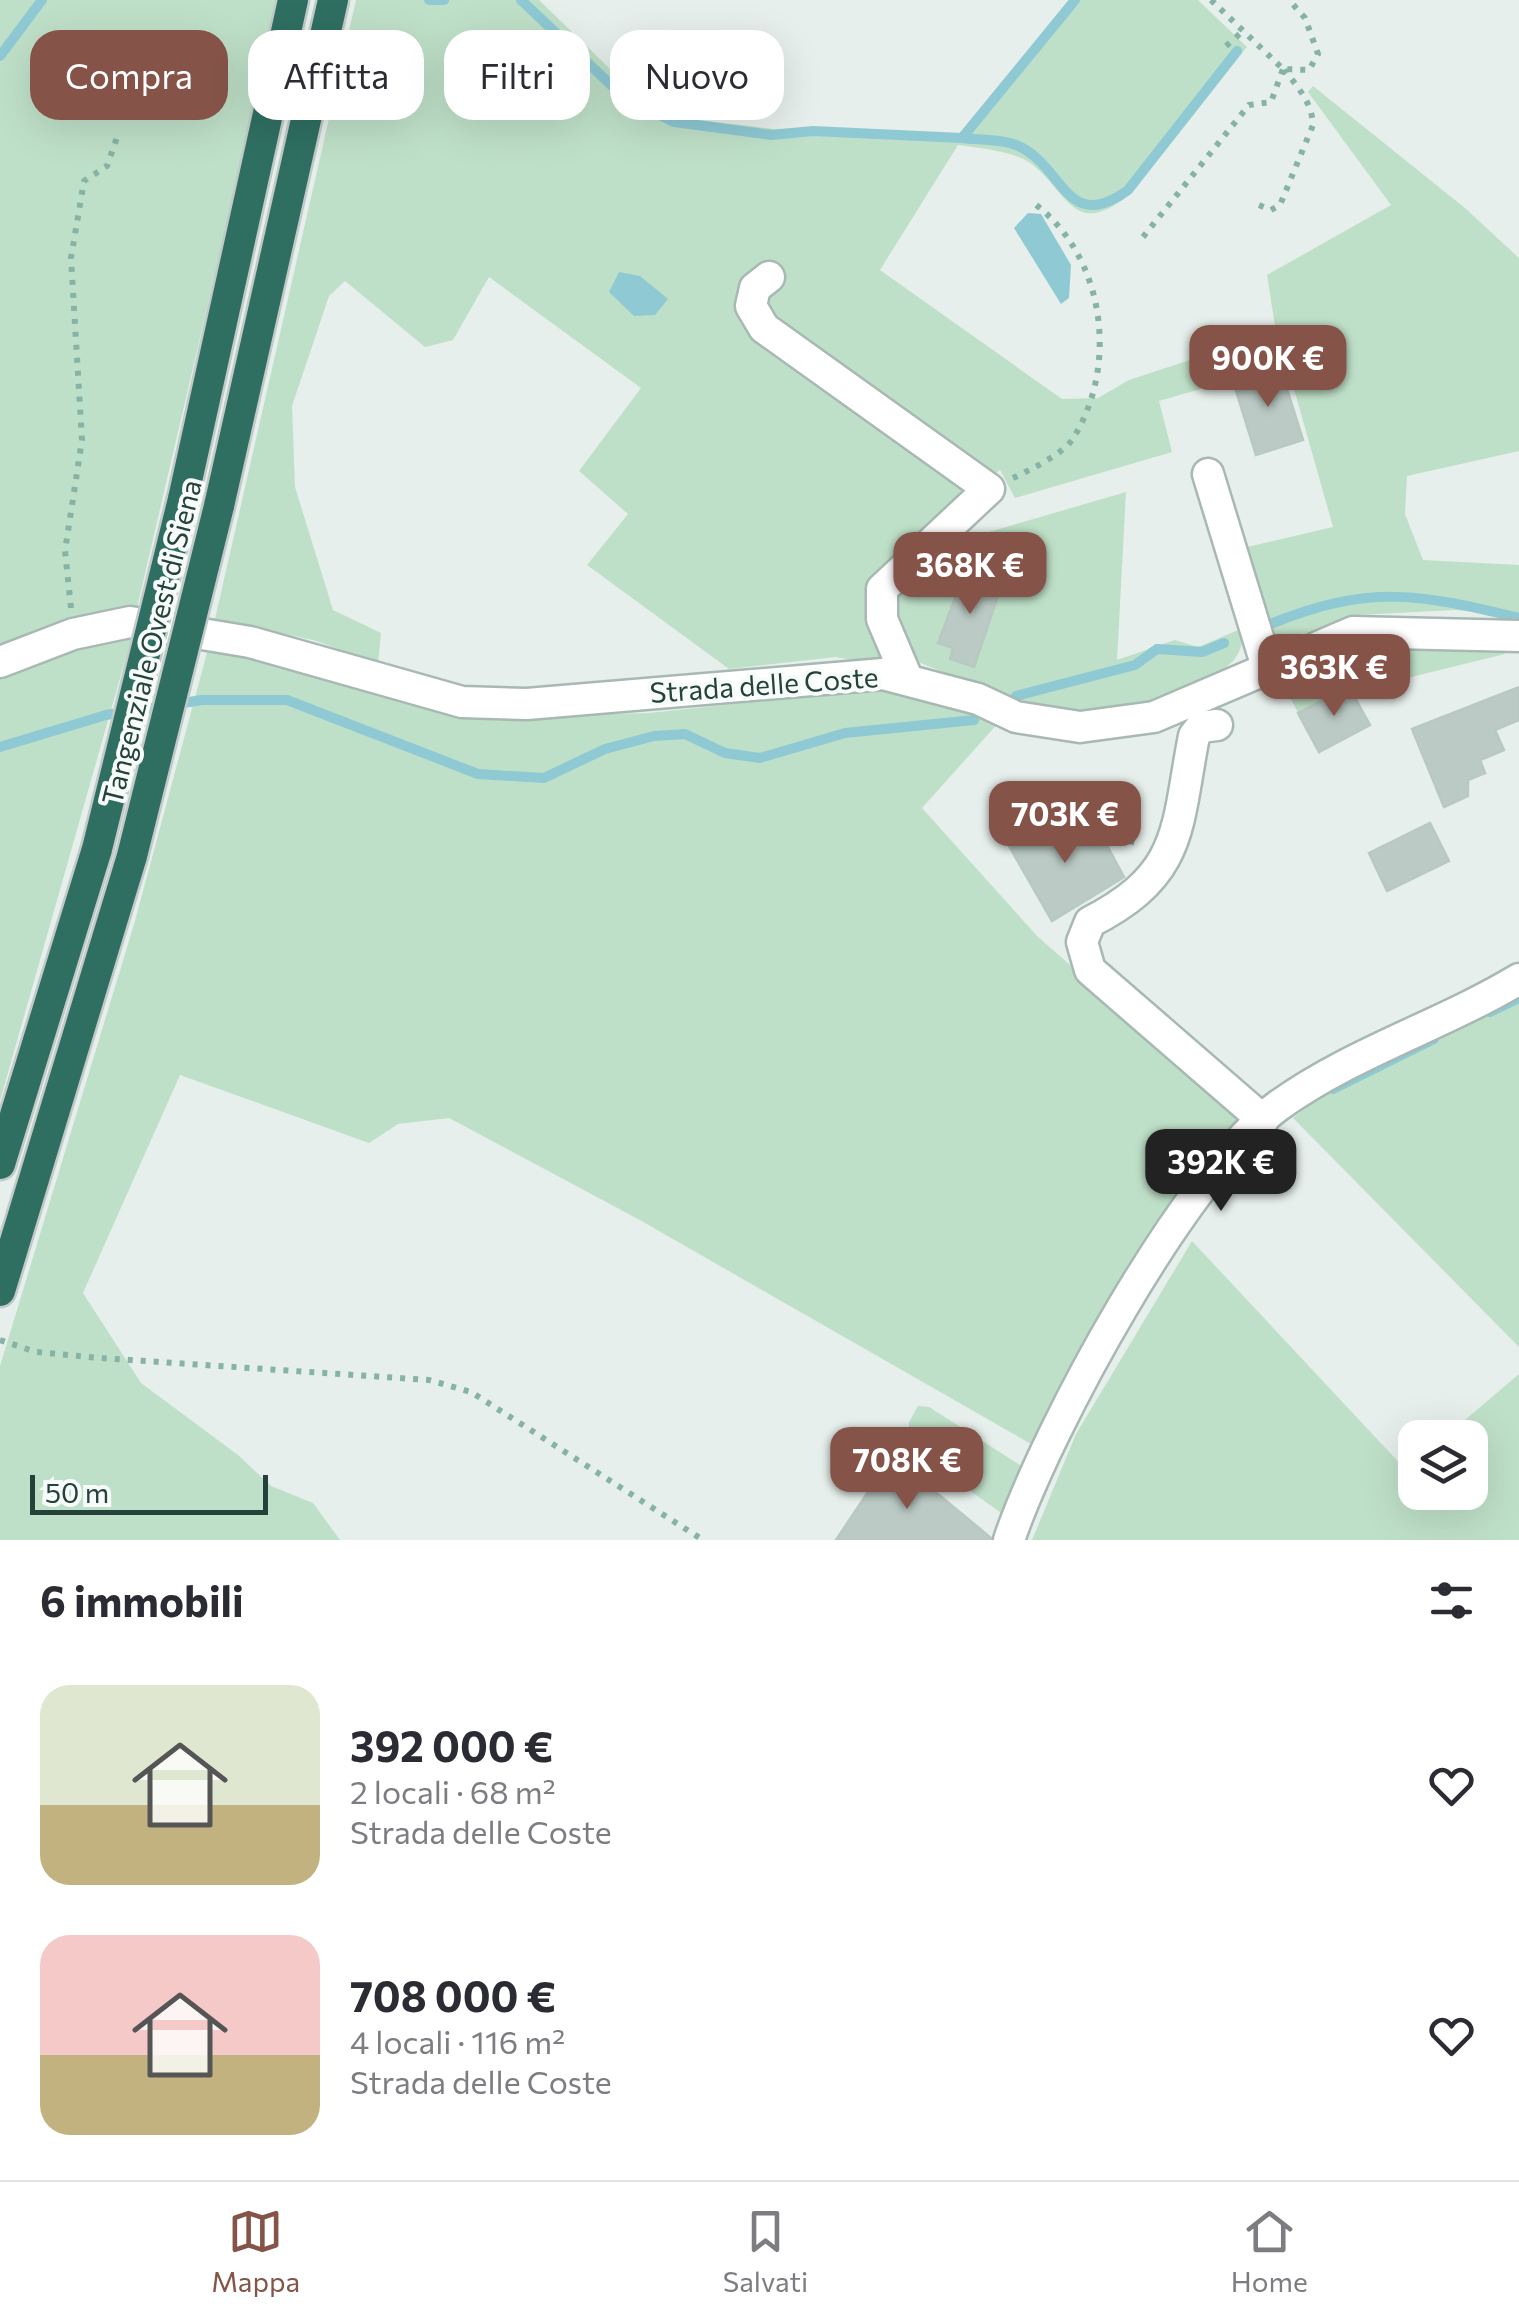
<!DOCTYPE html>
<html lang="it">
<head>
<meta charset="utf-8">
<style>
  :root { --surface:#fff; --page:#f2f2f3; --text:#2b2b33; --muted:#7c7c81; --line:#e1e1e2; --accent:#855347 }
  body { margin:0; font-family:Commissioner,sans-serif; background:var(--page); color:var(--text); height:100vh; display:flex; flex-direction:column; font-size:38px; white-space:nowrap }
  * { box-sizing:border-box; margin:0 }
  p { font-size:32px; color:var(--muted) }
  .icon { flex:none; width:55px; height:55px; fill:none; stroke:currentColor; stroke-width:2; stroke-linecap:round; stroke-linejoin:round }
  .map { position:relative; height:1540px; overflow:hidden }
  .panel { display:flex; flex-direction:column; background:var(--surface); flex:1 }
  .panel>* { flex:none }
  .hud { position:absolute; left:30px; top:30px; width:1000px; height:90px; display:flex; gap:20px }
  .tools { position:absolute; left:1398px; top:1420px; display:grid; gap:20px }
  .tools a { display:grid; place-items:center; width:90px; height:90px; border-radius:20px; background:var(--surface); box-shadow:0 10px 40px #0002; font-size:50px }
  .scale { position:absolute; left:30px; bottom:25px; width:238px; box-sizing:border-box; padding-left:10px; border:5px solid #24423a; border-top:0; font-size:28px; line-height:35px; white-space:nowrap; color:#24423a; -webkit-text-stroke:8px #f7fbf9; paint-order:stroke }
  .price { position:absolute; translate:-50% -85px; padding:0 22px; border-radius:20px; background:var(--accent); color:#fff; font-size:32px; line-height:65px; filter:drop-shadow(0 2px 5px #0008) }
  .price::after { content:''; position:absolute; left:50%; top:60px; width:30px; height:22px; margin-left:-15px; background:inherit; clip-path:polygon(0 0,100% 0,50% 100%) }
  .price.active { background:#222; color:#fff }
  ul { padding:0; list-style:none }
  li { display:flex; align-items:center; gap:30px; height:250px; padding:0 40px }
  li span { display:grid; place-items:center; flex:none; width:280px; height:200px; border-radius:30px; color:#555 }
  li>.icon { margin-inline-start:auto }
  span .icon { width:120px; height:120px; fill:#fffc; stroke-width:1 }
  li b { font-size:42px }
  h2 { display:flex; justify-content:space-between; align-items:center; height:120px; padding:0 40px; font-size:42px }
  .pill { padding:0 35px; border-radius:30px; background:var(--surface); box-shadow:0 10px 40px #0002; font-size:35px; line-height:90px }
  .pill.active { background:var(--accent); color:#fff }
  .tabs { display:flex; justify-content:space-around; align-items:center; height:140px; border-top:2px solid var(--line); background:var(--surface); font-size:28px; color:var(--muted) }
  .tabs a { display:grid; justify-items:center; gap:5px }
  .tabs .active { color:var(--accent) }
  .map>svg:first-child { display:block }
  .green { fill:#bfe0c8 }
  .water { fill:#8ec9d4 }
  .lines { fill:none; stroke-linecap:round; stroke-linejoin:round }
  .stream { stroke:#8ec9d4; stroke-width:10 }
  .building { fill:#bbcac4; stroke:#b8c9c2; stroke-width:2.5 }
  .minor-casing { stroke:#a8b8b2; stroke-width:35 }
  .highway-casing { stroke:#c2cac8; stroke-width:35 }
  .path { stroke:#86b3a5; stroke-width:6; stroke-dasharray:5 8; stroke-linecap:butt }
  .minor { stroke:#fff; stroke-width:30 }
  .highway { stroke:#2f6f62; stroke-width:30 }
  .highway-bridge-casing { stroke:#c2cac8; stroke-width:35; stroke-linecap:butt }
  .highway-bridge { stroke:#2f6f62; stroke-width:30 }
  .labels { text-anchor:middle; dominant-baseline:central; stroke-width:8; stroke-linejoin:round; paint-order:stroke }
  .street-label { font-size:28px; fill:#24423a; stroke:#f7fbf9 }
</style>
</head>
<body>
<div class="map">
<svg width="1519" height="1540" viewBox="0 0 1519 1540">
  <rect width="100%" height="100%" fill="#e6efeb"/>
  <!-- green -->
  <g class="green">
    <path d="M0,0H279L136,612C92,604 41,633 0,648Z"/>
    <path d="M356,0H539L636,94L674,117L774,129L817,127L960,134L1070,0H1198L1247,47L1132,193C1074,239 1071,197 1033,165C1017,151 978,148 958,145L880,270L1062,399L1098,398L1129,380L1276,332L1267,275L1391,205L1308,92L1313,86L1465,208L1519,258V451L1407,476L1405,514L1423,560L1519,565V616L1455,610L1358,615L1281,641L1271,631L1247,547L1333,527L1287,364L1159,401L1172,452L1015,498L1000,470L875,581L894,667L835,657L729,669L587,565L628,514L579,471L641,388L489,277L453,340L425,347L345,281L329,296L292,406L295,487L333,610L381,633L378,663L313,640L215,619Z"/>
    <path d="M1126,492L1117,660L1175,640L1198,647L1243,628C1244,661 1226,669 1199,682C1167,697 1133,709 1097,713C1051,718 951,675 906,657L891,591L941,546Z"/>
    <path d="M132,636L0,1101V678L75,649Z"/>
    <path d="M1369,645L1499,650L1505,654L1395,681L1349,687L1298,713L1281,679Z"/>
    <path d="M208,649L283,664L461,718L649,713L883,688L910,692L1000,721L922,808L1038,937L1244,1116L1201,1160L1031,1444L638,1219L449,1118L398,1124L369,1143L180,1075L83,1293L141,1383L238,1455L271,1486L313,1503L340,1540H0V1366L135,921Z"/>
    <path d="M1519,993V1347L1293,1118L1348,1076Z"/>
    <path d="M1192,1241L1406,1470L1415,1463V1492H1470V1438L1445,1437L1519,1374V1540H1032L1076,1434Z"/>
    <path d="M918,1406L929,1407L1023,1467L1004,1515L909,1447V1422Z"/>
  </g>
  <!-- water -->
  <g class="water">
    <path d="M1028,213L1041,214L1071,265L1069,298L1061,304L1014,228Z"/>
    <path d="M619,272L640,276L668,299L655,315L634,316L609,292Z"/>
  </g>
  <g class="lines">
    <!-- stream -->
    <g class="stream">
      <path d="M429,0H444"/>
      <path d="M521,0L625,98L674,122L772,135L813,131L962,138L1075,0"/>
      <path d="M0,56L42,0"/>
      <path d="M962,138C979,140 1001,139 1016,145C1064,164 1065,236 1128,190L1237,51"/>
      <path d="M1273,623C1370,584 1421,594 1519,618"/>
      <path d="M1016,696L1135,665L1157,649L1202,652L1224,643"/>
      <path d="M0,747L106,715L202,700H287L478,774L544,778L605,749L654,736L685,734L725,753L760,758L845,733L974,720"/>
      <path d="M1490,1012L1519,998"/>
      <path d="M1333,1089L1434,1039"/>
    </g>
  </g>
  <!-- building -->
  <g class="building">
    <path d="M1280,367L1303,440L1256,455L1232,378Z"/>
    <path d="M966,569L1003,581L974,667L950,659L953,648L938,643Z"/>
    <path d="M1349,687L1370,725L1319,752L1298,713Z"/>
    <path d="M1519,687V720L1495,730L1504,750L1480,760L1485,773L1468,780V796L1444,807L1412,729Z"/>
    <path d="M1070,812L1090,848L1104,840L1124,877L1052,921L1009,846Z"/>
    <path d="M1430,823L1449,861L1387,891L1369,853Z"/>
    <path d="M892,1456L991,1538V1540H836Z"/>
  </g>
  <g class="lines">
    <!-- minor casing -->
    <g class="minor-casing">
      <g id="minor">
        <path d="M769,277L755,288L751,306L764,328L989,489L882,589V619L907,678"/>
        <path d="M1208,474L1267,667"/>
        <path d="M0,662L73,634L130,622L250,642L462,702L527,704L883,674L978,699L1016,717L1080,727L1154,717L1353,632L1519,636"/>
        <path d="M1217,725L1201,727L1194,736C1176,828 1184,874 1090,922L1082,942L1090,970L1263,1120"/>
        <path d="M1009,1540C1047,1428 1185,1174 1278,1106C1353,1052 1441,1026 1519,979"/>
      </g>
    </g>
    <!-- highway casing -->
    <g class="highway-casing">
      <g id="highway">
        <path d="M183,499L293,0"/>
        <path d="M219,506L333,0"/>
        <path d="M0,1164L97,849"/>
        <path d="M0,1291L132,856"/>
      </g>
    </g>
    <!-- path -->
    <g class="path">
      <path d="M1211,0L1283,69L1309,70L1318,54L1305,18L1289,0"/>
      <path d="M1226,46L1243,31"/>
      <path d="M1259,205L1271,210L1280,205L1313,125C1312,103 1298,87 1284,70"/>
      <path d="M1143,237L1249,105L1271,102L1283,69"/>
      <path d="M1013,478C1030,470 1061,455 1072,440C1120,366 1105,254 1032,202"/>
      <path d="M71,608L65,551L82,440L71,258L84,181L107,166L119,132"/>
      <path d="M1095,824L1105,832L1138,844"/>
      <path d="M0,1340L36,1352L100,1358L429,1380L471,1392L703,1540"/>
    </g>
    <!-- minor -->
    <use href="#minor" class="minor"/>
    <!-- highway -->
    <use href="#highway" class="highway"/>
    <!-- highway-bridge casing -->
    <g class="highway-bridge-casing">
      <g id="highway-bridge">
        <path d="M97,849L183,499"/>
        <path d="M132,856L219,506"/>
      </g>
    </g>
    <!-- highway-bridge -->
    <use href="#highway-bridge" class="highway-bridge"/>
  </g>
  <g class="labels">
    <!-- street labels -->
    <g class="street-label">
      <text transform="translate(151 642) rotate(-76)">Tangenziale Ovest di Siena</text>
      <text transform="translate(764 684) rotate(-4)">Strada delle Coste</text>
    </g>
  </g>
</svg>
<div class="tools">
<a><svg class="icon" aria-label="layers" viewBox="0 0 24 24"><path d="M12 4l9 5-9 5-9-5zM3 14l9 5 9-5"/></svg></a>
</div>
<div class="scale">50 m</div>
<b class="price" style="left:1268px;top:410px">900K €</b>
<b class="price" style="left:970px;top:617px">368K €</b>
<b class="price" style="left:1334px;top:719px">363K €</b>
<b class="price" style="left:1065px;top:866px">703K €</b>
<b class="price active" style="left:1221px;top:1214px">392K €</b>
<b class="price" style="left:907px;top:1512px">708K €</b>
<div class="hud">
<a class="pill active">Compra</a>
<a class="pill">Affitta</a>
<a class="pill">Filtri</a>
<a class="pill">Nuovo</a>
</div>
</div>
<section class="panel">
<h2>6 immobili<svg class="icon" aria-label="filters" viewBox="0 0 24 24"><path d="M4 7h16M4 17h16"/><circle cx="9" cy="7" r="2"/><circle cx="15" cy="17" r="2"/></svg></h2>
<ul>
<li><span style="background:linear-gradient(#dfe7d0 60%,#c2b280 0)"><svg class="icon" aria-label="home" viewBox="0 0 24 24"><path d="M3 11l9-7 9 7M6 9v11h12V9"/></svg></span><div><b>392 000 €</b><p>2 locali · 68 m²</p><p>Strada delle Coste</p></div><svg class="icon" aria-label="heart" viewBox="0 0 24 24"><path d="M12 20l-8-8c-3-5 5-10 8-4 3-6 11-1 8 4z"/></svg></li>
<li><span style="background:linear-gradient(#f6c9c9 60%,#c2b280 0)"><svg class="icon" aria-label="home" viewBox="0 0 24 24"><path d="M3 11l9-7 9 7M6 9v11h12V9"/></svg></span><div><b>708 000 €</b><p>4 locali · 116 m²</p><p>Strada delle Coste</p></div><svg class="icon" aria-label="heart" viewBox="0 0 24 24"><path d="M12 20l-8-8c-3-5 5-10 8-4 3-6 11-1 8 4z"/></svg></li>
</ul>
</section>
<nav class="tabs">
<a class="active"><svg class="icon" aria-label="map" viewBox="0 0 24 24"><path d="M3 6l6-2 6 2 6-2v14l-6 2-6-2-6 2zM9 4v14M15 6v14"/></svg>Mappa</a>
<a><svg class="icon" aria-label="saved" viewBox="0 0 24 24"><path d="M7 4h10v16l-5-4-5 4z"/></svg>Salvati</a>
<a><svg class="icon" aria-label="home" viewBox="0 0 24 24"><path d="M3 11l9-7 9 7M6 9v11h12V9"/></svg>Home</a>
</nav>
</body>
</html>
